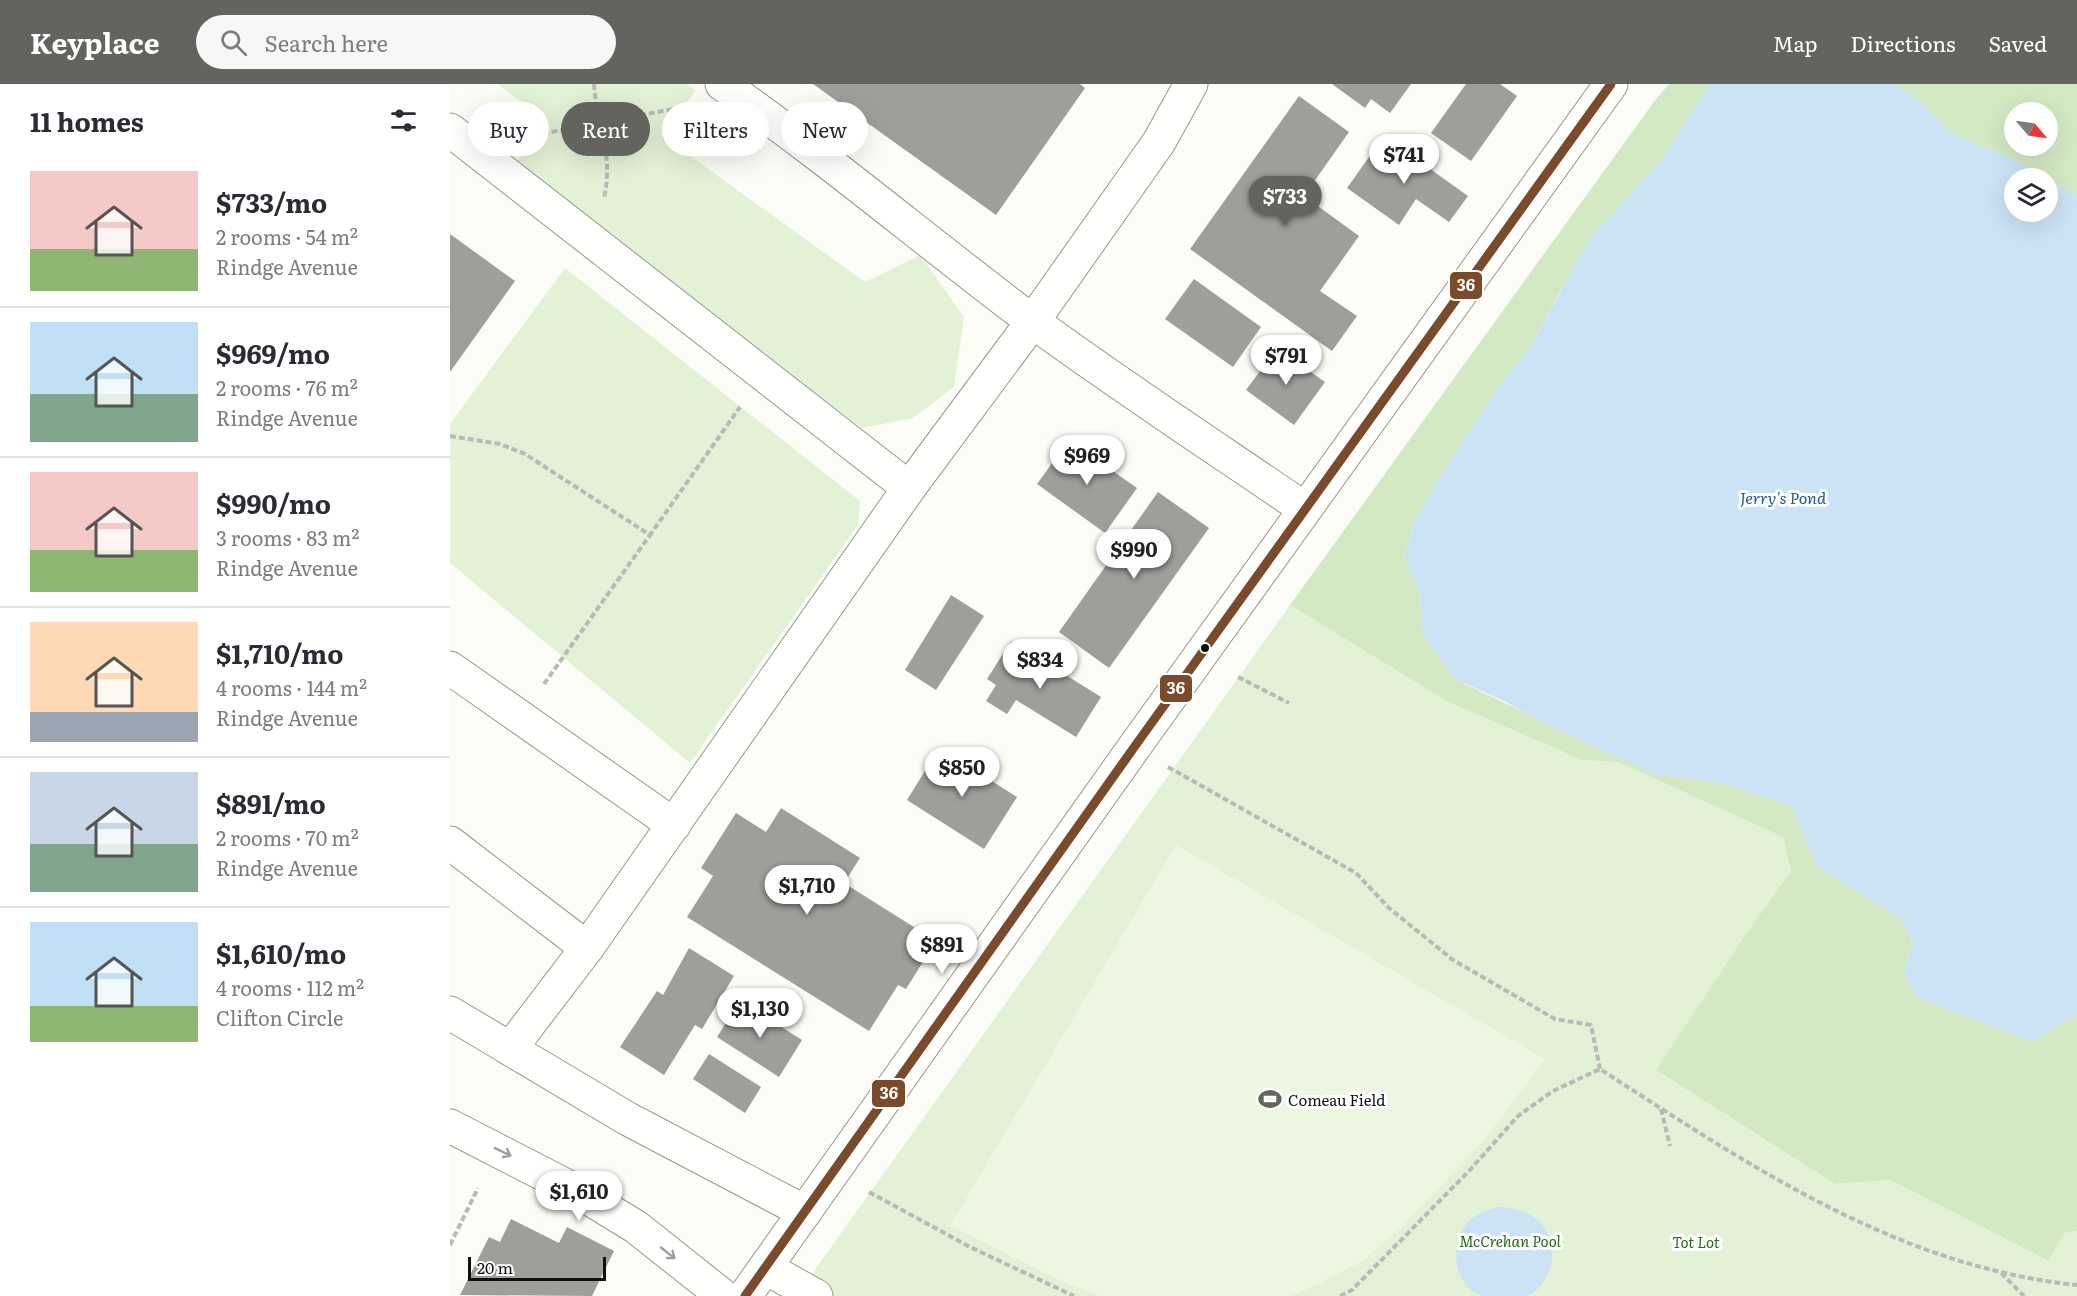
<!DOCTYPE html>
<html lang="en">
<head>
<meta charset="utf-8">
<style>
  :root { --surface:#fff; --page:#f7f7f7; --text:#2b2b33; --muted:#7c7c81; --line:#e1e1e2; --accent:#636360 }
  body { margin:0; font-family:Literata,serif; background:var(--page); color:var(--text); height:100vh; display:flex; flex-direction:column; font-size:22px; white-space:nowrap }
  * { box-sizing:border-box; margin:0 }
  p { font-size:20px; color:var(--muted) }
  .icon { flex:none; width:33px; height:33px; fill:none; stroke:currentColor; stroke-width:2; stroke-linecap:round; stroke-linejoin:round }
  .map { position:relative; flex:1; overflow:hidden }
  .sheet { display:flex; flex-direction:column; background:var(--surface); width:450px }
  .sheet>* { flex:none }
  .top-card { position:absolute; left:18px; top:18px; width:570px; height:54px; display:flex; gap:12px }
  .needle { width:39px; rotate:119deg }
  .controls { position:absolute; left:1554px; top:18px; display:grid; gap:12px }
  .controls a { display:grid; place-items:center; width:54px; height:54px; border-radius:50%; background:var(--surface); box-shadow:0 6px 24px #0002; font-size:30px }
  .scale { position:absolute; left:18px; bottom:15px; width:138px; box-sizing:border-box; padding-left:6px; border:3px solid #101010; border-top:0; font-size:16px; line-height:21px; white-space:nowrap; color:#101010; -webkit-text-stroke:4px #fff; paint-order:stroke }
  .price { position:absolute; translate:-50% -51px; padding:0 14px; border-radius:21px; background:#fff; color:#222; font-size:20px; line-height:39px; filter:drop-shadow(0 2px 3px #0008) }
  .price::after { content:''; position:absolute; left:50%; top:36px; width:18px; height:14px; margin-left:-9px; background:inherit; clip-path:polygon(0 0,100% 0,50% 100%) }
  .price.on { background:var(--accent); color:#fff }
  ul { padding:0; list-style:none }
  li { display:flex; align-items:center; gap:18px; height:150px; padding:0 30px }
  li+li { border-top:2px solid var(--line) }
  li span { display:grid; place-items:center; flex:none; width:168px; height:120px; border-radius:0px; color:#555 }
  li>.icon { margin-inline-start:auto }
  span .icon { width:72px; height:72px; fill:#fffc; stroke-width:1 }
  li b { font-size:26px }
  h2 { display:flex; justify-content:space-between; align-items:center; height:72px; padding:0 30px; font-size:26px }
  .tag { padding:0 21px; border-radius:27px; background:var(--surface); box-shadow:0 6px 24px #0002; font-size:21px; line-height:54px }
  .tag.on { background:var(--accent); color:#fff }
  header { display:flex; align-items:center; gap:36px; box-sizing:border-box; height:84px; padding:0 30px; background:var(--accent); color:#fff }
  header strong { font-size:28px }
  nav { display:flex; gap:33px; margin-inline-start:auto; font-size:21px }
  .search { width:420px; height:54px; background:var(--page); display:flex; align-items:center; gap:15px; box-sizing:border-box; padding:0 21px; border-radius:33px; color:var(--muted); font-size:22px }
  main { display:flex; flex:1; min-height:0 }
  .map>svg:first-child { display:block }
  .green { fill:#e3f2d6 }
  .forest { fill:#d3e9c4; fill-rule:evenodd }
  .pitch { fill:#edf6e0 }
  .water { fill:#cce3f5 }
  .building { fill:#a09e9b }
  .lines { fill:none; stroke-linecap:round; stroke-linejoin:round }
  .minor-casing { stroke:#969694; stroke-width:35 }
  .path { stroke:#b9b9b8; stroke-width:4; stroke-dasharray:6 3; stroke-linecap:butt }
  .minor { stroke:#fffffe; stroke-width:33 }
  .bus-1-casing { stroke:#fff; stroke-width:14 }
  .bus-1 { stroke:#7a4b2a; stroke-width:9 }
  .oneway { stroke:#9f9f9f }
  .bus-dot { fill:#101010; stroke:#fff; stroke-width:2 }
  .labels { text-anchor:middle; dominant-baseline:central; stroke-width:6; stroke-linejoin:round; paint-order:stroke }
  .poi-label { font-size:15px; fill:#101010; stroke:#fff; text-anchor:start }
  .park-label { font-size:15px; font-style:italic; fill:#286820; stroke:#fff }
  .water-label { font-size:16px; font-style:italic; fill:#1a58a1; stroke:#fff }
  .line-badge { stroke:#fff; stroke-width:2 }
  .badge-label { font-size:16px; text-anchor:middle; font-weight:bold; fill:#fff }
</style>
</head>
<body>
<header>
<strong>Keyplace</strong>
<div class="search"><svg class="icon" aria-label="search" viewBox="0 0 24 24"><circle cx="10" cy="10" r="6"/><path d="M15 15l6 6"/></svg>Search here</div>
<nav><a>Map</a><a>Directions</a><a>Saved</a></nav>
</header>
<main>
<section class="sheet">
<h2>11 homes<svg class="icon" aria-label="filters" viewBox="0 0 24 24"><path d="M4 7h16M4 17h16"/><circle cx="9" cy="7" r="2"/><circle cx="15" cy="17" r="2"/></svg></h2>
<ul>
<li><span style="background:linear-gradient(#f6c9c9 65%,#8fb573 0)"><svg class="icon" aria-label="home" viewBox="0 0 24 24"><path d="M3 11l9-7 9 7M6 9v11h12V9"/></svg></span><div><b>$733/mo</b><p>2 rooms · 54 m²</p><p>Rindge Avenue</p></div></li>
<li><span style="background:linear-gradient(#bfe0f5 60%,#7fa58c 0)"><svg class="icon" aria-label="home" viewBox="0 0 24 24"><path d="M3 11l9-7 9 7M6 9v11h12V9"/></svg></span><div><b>$969/mo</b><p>2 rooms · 76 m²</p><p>Rindge Avenue</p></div></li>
<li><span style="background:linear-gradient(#f6c9c9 65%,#8fb573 0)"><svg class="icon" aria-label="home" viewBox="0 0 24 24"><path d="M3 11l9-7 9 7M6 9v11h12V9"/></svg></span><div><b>$990/mo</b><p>3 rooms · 83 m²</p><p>Rindge Avenue</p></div></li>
<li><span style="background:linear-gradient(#ffd9b3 75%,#9aa5b1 0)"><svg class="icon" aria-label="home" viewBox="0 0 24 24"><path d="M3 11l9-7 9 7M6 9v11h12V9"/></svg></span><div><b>$1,710/mo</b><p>4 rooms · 144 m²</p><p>Rindge Avenue</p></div></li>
<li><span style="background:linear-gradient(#c9d6e8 60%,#7fa58c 0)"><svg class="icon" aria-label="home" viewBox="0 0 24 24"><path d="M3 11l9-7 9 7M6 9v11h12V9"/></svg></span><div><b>$891/mo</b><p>2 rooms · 70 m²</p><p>Rindge Avenue</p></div></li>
<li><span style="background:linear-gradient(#bfe0f5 70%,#8fb573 0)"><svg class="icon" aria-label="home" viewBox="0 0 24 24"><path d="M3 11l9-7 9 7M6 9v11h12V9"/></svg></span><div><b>$1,610/mo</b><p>4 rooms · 112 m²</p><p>Clifton Circle</p></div></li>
</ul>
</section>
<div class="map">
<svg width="1627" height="1212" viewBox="0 0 1627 1212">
  <rect width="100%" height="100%" fill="#fcfcf6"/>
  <!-- green -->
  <g class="green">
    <path d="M48,0H236L246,6L211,51L415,198L470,171L514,233L504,303L463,334L412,344L63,84L93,35Z"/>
    <path d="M115,184L410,417L408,441L240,679L0,479V340Z"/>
    <path d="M840,521L998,618L1132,676L1168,678L1333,753L1341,787L1293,854L1206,986L1385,1100L1440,1096L1597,1177L1614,1148L1627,1147V1212H346Z"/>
  </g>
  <!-- forest -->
  <g class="forest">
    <path d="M1219,0H1260L1215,70L1182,109L1111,206L1080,263L1052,298L984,402L964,439L954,473L969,504L973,550L1005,595L1204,690L1271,699L1342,722L1367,783L1451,835L1462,856L1454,891L1582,958L1627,930V1147L1614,1149L1598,1177L1440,1096L1385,1100L1206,986L1293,854L1341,787L1333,753L1168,678L1132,676L998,618L840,521L1206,15Z"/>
    <path d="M1444,0H1627V112L1563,75L1506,52L1468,15ZM1564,28H1598V62H1564Z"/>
  </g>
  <!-- pitch -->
  <path class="pitch" d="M726,761L1095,975L1035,1055L956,1138L914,1176L865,1202L841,1212H649L612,1197L500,1142Z"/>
  <!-- water -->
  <g class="water">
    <path d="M1260,0H1444L1468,15L1506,52L1563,75L1596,94H1564V128H1598V95L1627,112V930L1582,958L1468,914L1454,891L1462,856L1451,835L1367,783L1342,722L1271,699L1204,690L1102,643L1054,617L1005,595L973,550L969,504L954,473L964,439L984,402L1052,298L1080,263L1143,149L1182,109L1215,70Z"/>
    <path d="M1048,1123C1080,1123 1104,1141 1102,1176C1101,1188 1090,1208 1077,1212C1069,1212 1058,1212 1050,1212C1044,1212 1036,1212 1031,1212C1002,1201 999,1157 1019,1137C1027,1130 1037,1126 1048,1123Z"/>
  </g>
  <!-- building -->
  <g class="building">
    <path d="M363,0H630L635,4L546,131Z"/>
    <path d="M882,0H961L940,29L921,15L915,24Z"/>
    <path d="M1016,0H1050L1067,12L1021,77L981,49Z"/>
    <path d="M849,12L899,48L854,112L909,152L870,207L907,232L882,267L740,165Z"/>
    <path d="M934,52L1018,112L999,138L966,115L949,141L897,104Z"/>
    <path d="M0,150L65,197L0,288Z"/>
    <path d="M744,195L811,243L783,283L715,235Z"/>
    <path d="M827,264L875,298L844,341L796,306Z"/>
    <path d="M619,356L687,404L655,449L587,400Z"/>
    <path d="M708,408L759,444L659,584L609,548Z"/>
    <path d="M501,511L534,532L486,606L455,586Z"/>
    <path d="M561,557L651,613L626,653L566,616L557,630L536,617L546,601L537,595Z"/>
    <path d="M489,664L567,713L534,765L457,716Z"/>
    <path d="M331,724L410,774L394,799L486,857L456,905L448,901L419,947L237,833L263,792L251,784L286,729L316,748Z"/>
    <path d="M239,864L284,892L252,945L245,941L214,991L170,963L207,907L213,911Z"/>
    <path d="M290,917L352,956L329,993L267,953Z"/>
    <path d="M259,970L311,1003L295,1029L243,995Z"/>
    <path d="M61,1135L109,1159L117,1143L164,1167L142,1212L10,1211L39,1153L50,1158Z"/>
  </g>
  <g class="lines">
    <!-- minor casing -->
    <g class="minor-casing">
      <g id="minor">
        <path d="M272,0C379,75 478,159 582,237C671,302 764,363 855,425"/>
        <path d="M0,46L459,404"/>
        <path d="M0,584L224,741"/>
        <path d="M0,759L137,864"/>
        <path d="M0,929L178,1035L355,1128"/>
        <path d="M60,965L137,864L459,404L583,237L709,58L741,0"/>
        <path d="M0,1042L132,1110L186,1143L273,1212"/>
        <path d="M316,1184L366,1212"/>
        <path d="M295,1212L685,662L1161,0"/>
      </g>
    </g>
    <!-- path -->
    <g class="path">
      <path d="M144,0C147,43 164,69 154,114"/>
      <path d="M75,53L239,22"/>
      <path d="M0,352L50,360L75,370L200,451L290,323"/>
      <path d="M788,593L839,619"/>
      <path d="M94,600L200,451"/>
      <path d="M718,683L906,789L939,824L1003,876L1105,935L1141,941L1150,985"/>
      <path d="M1211,1025L1220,1062"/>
      <path d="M419,1108L520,1163L624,1212"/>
      <path d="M0,1161L28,1104"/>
      <path d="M1551,1189L1574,1212"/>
      <path d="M890,1212L902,1206L1019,1087L1068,1032L1103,1007L1150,985C1297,1080 1448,1183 1627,1201"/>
    </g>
    <!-- minor -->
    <use href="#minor" class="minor"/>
    <!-- bus-1 casing -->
    <g class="bus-1-casing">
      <path id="bus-1" d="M295,1212L685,662L1161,0"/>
    </g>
    <!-- bus-1 -->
    <use href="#bus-1" class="bus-1"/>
  </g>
  <!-- one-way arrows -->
  <defs><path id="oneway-shaft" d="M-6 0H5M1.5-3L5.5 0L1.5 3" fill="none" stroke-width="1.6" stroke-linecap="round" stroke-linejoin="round" transform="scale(1.5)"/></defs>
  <g class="oneway">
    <use href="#oneway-shaft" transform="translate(53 1068) rotate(26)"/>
    <use href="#oneway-shaft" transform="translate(218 1169) rotate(38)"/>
  </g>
  <!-- icons -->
  <defs>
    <g id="stadium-bare" transform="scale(1.8)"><path d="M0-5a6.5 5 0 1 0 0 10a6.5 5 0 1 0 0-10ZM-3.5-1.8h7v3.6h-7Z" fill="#636360" stroke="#fff" stroke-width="2.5" paint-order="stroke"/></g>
  </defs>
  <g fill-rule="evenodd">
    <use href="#stadium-bare" x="820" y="1015"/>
  </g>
  <!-- markers -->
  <circle class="bus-dot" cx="755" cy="564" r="5"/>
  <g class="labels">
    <!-- poi labels -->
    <g class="poi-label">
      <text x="838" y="1015">Comeau Field</text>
    </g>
    <!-- park labels -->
    <g class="park-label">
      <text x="1060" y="1156">McCrehan Pool</text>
      <text x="1246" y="1157">Tot Lot</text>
    </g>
    <!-- water labels -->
    <g class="water-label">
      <text x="1333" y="413">Jerry's Pond</text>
    </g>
  </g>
  <g class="line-badge">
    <rect x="999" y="187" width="34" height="29" rx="6" fill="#7a4b2a"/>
    <rect x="709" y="590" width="34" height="29" rx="6" fill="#7a4b2a"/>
    <rect x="421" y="995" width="35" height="29" rx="6" fill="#7a4b2a"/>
  </g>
  <g class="badge-label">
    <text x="1016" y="207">36</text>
    <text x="726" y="610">36</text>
    <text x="439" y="1015">36</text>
  </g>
</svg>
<div class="controls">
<a><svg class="needle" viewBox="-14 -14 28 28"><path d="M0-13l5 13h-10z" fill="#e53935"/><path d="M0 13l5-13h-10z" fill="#7c7c81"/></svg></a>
<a><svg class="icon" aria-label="layers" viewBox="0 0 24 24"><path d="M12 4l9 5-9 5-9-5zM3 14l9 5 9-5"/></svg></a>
</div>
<div class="scale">20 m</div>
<b class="price" style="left:954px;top:101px">$741</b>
<b class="price on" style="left:835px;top:143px">$733</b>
<b class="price" style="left:836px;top:302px">$791</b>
<b class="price" style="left:637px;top:402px">$969</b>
<b class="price" style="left:684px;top:496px">$990</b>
<b class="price" style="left:590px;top:606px">$834</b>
<b class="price" style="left:512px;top:714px">$850</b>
<b class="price" style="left:357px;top:832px">$1,710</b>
<b class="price" style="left:492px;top:891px">$891</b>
<b class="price" style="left:310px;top:955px">$1,130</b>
<b class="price" style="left:129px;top:1138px">$1,610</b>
<div class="top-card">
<a class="tag">Buy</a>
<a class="tag on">Rent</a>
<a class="tag">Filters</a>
<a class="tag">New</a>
</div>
</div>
</main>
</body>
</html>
